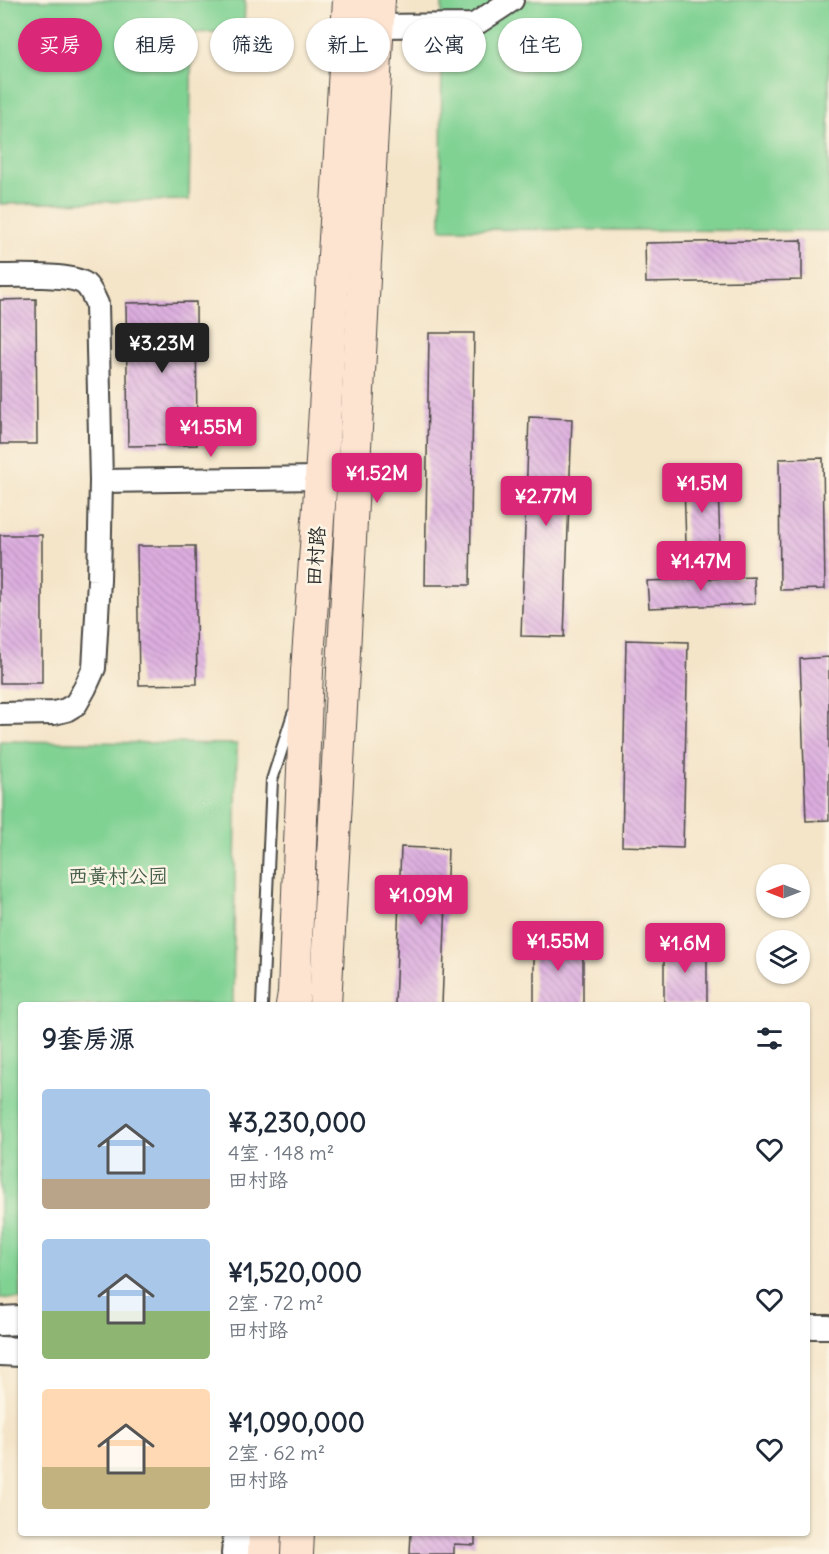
<!DOCTYPE html>
<html lang="zh">
<head>
<meta charset="utf-8">
<style>
  :root { --surface:#fff; --page:#f2f2f3; --text:#1f2937; --muted:#747a83; --accent:#db2777 }
  body { margin:0; font-family:Delius,"LXGW WenKai TC",sans-serif; background:var(--page); color:var(--text); height:100vh; display:flex; flex-direction:column; font-size:22px; white-space:nowrap }
  * { box-sizing:border-box; margin:0 }
  p { font-size:20px; color:var(--muted) }
  .icon { flex:none; width:33px; height:33px; fill:none; stroke:currentColor; stroke-width:2; stroke-linecap:round; stroke-linejoin:round }
  .map { position:relative; flex:1; overflow:hidden }
  .panel { position:absolute; left:18px; top:1002px; width:792px; height:534px; display:flex; flex-direction:column; background:var(--surface); border-radius:6px; box-shadow:0 2px 4px #0004 }
  .panel>* { flex:none }
  .guide { position:absolute; left:18px; top:18px; width:794px; height:54px; display:flex; gap:12px }
  .needle { width:39px; rotate:270deg }
  .buttons { position:absolute; left:756px; top:864px; display:grid; gap:12px }
  .buttons a { display:grid; place-items:center; width:54px; height:54px; border-radius:50%; background:var(--surface); box-shadow:0 2px 4px #0004; font-size:30px }
  .price { position:absolute; translate:-50% -51px; padding:0 14px; border-radius:6px; background:var(--accent); color:#fff; font-size:20px; line-height:39px; filter:drop-shadow(0 2px 3px #0008) }
  .price::after { content:''; position:absolute; left:50%; top:36px; width:18px; height:14px; margin-left:-9px; background:inherit; clip-path:polygon(0 0,100% 0,50% 100%) }
  .price.selected { background:#222; color:#fff }
  ul { padding:0; list-style:none }
  li { display:flex; align-items:center; gap:18px; height:150px; padding:0 24px }
  li span { display:grid; place-items:center; flex:none; width:168px; height:120px; border-radius:6px; color:#555 }
  li>.icon { margin-inline-start:auto }
  span .icon { width:72px; height:72px; fill:#fffc; stroke-width:1 }
  li b { font-size:26px }
  h2 { display:flex; justify-content:space-between; align-items:center; height:72px; padding:0 24px; font-size:26px }
  .chip { padding:0 21px; border-radius:27px; background:var(--surface); box-shadow:0 2px 4px #0004; font-size:21px; line-height:54px }
  .chip.selected { background:var(--accent); color:#fff }
  .map>svg:first-child { display:block }
  .park { fill:#80d293; stroke:#567e5f; stroke-width:1.5 }
  .building { fill:url(#building-back-hatch) }
  .lines { fill:none; stroke-linecap:round; stroke-linejoin:round }
  .service-casing { stroke:#494743; stroke-width:14 }
  .minor-casing { stroke:#494743; stroke-width:26 }
  .tertiary-casing { stroke:#494743; stroke-width:32 }
  .secondary-casing { stroke:#494743; stroke-width:34 }
  .service { stroke:#fff; stroke-width:10 }
  .minor { stroke:#fff; stroke-width:22 }
  .tertiary { stroke:#fff; stroke-width:28 }
  .secondary { stroke:#fde4d1; stroke-width:32 }
  .labels { text-anchor:middle; dominant-baseline:central; stroke-width:5; stroke-linejoin:round; paint-order:stroke }
  .street-label { font-size:20px; fill:#2b2b2b; stroke:#fcf5e5 }
  .park-label { font-size:20px; fill:#445d4a; stroke:#fcf5e5 }
</style>
</head>
<body>
<div class="map">
<svg width="829" height="1554" viewBox="0 0 829 1554">
  <defs>
    <pattern id="building-back-hatch" width="6" height="6" patternUnits="userSpaceOnUse" patternTransform="scale(1.5)"><rect width="6" height="6" fill="#ddaee0"/><path d="M-1 5l2 2M0 0l6 6M5-1l2 2" fill="none" stroke="#b38eb6"/></pattern>
  </defs>
  <rect width="100%" height="100%" fill="#fcf5e5"/>
  <filter id="ink" filterUnits="userSpaceOnUse"><feTurbulence type="fractalNoise" baseFrequency=".0167" numOctaves="2"/><feDisplacementMap in="SourceGraphic" scale="12" xChannelSelector="R" yChannelSelector="G"/><feConvolveMatrix kernelMatrix="1 2 1 2 8 2 1 2 1" color-interpolation-filters="sRGB"/></filter>
  <filter id="wash" filterUnits="userSpaceOnUse"><feTurbulence type="fractalNoise" baseFrequency=".008" numOctaves="4" result="noise"/><feDisplacementMap in="SourceGraphic" scale="24" xChannelSelector="R" yChannelSelector="G"/><feGaussianBlur stdDeviation="1.35" result="paint"/><feColorMatrix in="noise" values="0 0 0 0 0 0 0 0 0 0 0 0 0 0 0 0 0 1.4 0 .05"/><feComposite in="paint" operator="in"/></filter>
  <g filter="url(#wash)">
    <rect width="100%" height="100%" fill="#f4e5c9"/>
    <!-- park -->
    <g class="park">
      <path d="M0,0H245L244,32L192,34L189,200L0,204Z"/>
      <path d="M442,0H829V231L441,229Z"/>
      <path d="M0,741L237,744L233,1005H21V1299L0,1298Z"/>
    </g>
    <g id="blocks">
      <!-- building -->
      <g class="building">
        <path d="M802,240V280L646,283L645,243Z"/>
        <path d="M36,299L37,444H0V300Z"/>
        <path d="M196,302L197,445L128,446L126,303Z"/>
        <path d="M429,333H474L470,585H425Z"/>
        <path d="M529,417L572,419L564,637L521,636Z"/>
        <path d="M823,458L825,589L780,590L779,459Z"/>
        <path d="M718,484L720,543L686,544L684,485Z"/>
        <rect x="0" y="535" width="42" height="148"/>
        <path d="M137,546H195L197,684L139,685Z"/>
        <path d="M754,577L755,604L649,608L647,581Z"/>
        <path d="M626,640L688,642L683,848L622,846Z"/>
        <path d="M829,657V820L806,821L800,659Z"/>
        <path d="M401,847L448,849L442,1005H395Z"/>
        <path d="M534,938L583,939V1005H534Z"/>
        <rect x="664" y="942" width="43" height="63"/>
        <path d="M411,1533H475V1545L454,1544V1554H410Z"/>
      </g>
    </g>
  </g>
  <g filter="url(#ink)">
    <use href="#blocks" fill-opacity="0" stroke="#494743" stroke-width="1.5"/>
    <g class="lines">
      <!-- service casing -->
      <g class="service-casing">
        <path id="service" d="M262,1005L272,780L293,714"/>
      </g>
      <!-- minor casing -->
      <g class="minor-casing">
        <g id="minor">
          <path d="M378,26L474,25L512,0"/>
          <path d="M0,276C18,276 72,274 85,284C91,289 94,298 97,304L101,481L99,580L94,668L85,688L76,704L66,710L54,713L0,714"/>
          <path d="M101,481L321,478"/>
          <path d="M807,1327H829"/>
        </g>
      </g>
      <!-- tertiary casing -->
      <g class="tertiary-casing">
        <g id="tertiary">
          <path d="M0,1321L21,1320"/>
          <path d="M0,1351L21,1352"/>
          <path d="M236,1554L238,1533"/>
        </g>
      </g>
      <!-- secondary casing -->
      <g class="secondary-casing">
        <g id="secondary">
          <path d="M292,1005L294,993L307,671L321,478L349,0"/>
          <path d="M325,1005L379,0"/>
          <path d="M264,1554L265,1533"/>
          <path d="M297,1554L298,1533"/>
        </g>
      </g>
      <!-- service -->
      <use href="#service" class="service"/>
      <!-- minor -->
      <use href="#minor" class="minor"/>
      <!-- tertiary -->
      <use href="#tertiary" class="tertiary"/>
      <!-- secondary -->
      <use href="#secondary" class="secondary"/>
    </g>
  </g>
  <g class="labels">
    <!-- street labels -->
    <g class="street-label">
      <text transform="translate(315 556) rotate(-86)">田村路</text>
    </g>
    <!-- park labels -->
    <g class="park-label">
      <text x="118" y="875">西黄村公园</text>
    </g>
  </g>
</svg>
<div class="buttons">
<a><svg class="needle" viewBox="-14 -14 28 28"><path d="M0-13l5 13h-10z" fill="#e53935"/><path d="M0 13l5-13h-10z" fill="#747a83"/></svg></a>
<a><svg class="icon" aria-label="layers" viewBox="0 0 24 24"><path d="M12 4l9 5-9 5-9-5zM3 14l9 5 9-5"/></svg></a>
</div>
<b class="price selected" style="left:162px;top:374px">¥3.23M</b>
<b class="price" style="left:211px;top:458px">¥1.55M</b>
<b class="price" style="left:377px;top:504px">¥1.52M</b>
<b class="price" style="left:702px;top:514px">¥1.5M</b>
<b class="price" style="left:546px;top:527px">¥2.77M</b>
<b class="price" style="left:701px;top:592px">¥1.47M</b>
<b class="price" style="left:421px;top:926px">¥1.09M</b>
<b class="price" style="left:558px;top:972px">¥1.55M</b>
<b class="price" style="left:685px;top:974px">¥1.6M</b>
<div class="guide">
<a class="chip selected">买房</a>
<a class="chip">租房</a>
<a class="chip">筛选</a>
<a class="chip">新上</a>
<a class="chip">公寓</a>
<a class="chip">住宅</a>
</div>
<section class="panel">
<h2>9套房源<svg class="icon" aria-label="filters" viewBox="0 0 24 24"><path d="M4 7h16M4 17h16"/><circle cx="9" cy="7" r="2"/><circle cx="15" cy="17" r="2"/></svg></h2>
<ul>
<li><span style="background:linear-gradient(#a9c7e8 75%,#b9a48a 0)"><svg class="icon" aria-label="home" viewBox="0 0 24 24"><path d="M3 11l9-7 9 7M6 9v11h12V9"/></svg></span><div><b>¥3,230,000</b><p>4室 · 148 m²</p><p>田村路</p></div><svg class="icon" aria-label="heart" viewBox="0 0 24 24"><path d="M12 20l-8-8c-3-5 5-10 8-4 3-6 11-1 8 4z"/></svg></li>
<li><span style="background:linear-gradient(#a9c7e8 60%,#8fb573 0)"><svg class="icon" aria-label="home" viewBox="0 0 24 24"><path d="M3 11l9-7 9 7M6 9v11h12V9"/></svg></span><div><b>¥1,520,000</b><p>2室 · 72 m²</p><p>田村路</p></div><svg class="icon" aria-label="heart" viewBox="0 0 24 24"><path d="M12 20l-8-8c-3-5 5-10 8-4 3-6 11-1 8 4z"/></svg></li>
<li><span style="background:linear-gradient(#ffd9b3 65%,#c2b280 0)"><svg class="icon" aria-label="home" viewBox="0 0 24 24"><path d="M3 11l9-7 9 7M6 9v11h12V9"/></svg></span><div><b>¥1,090,000</b><p>2室 · 62 m²</p><p>田村路</p></div><svg class="icon" aria-label="heart" viewBox="0 0 24 24"><path d="M12 20l-8-8c-3-5 5-10 8-4 3-6 11-1 8 4z"/></svg></li>
</ul>
</section>
</div>
</body>
</html>
